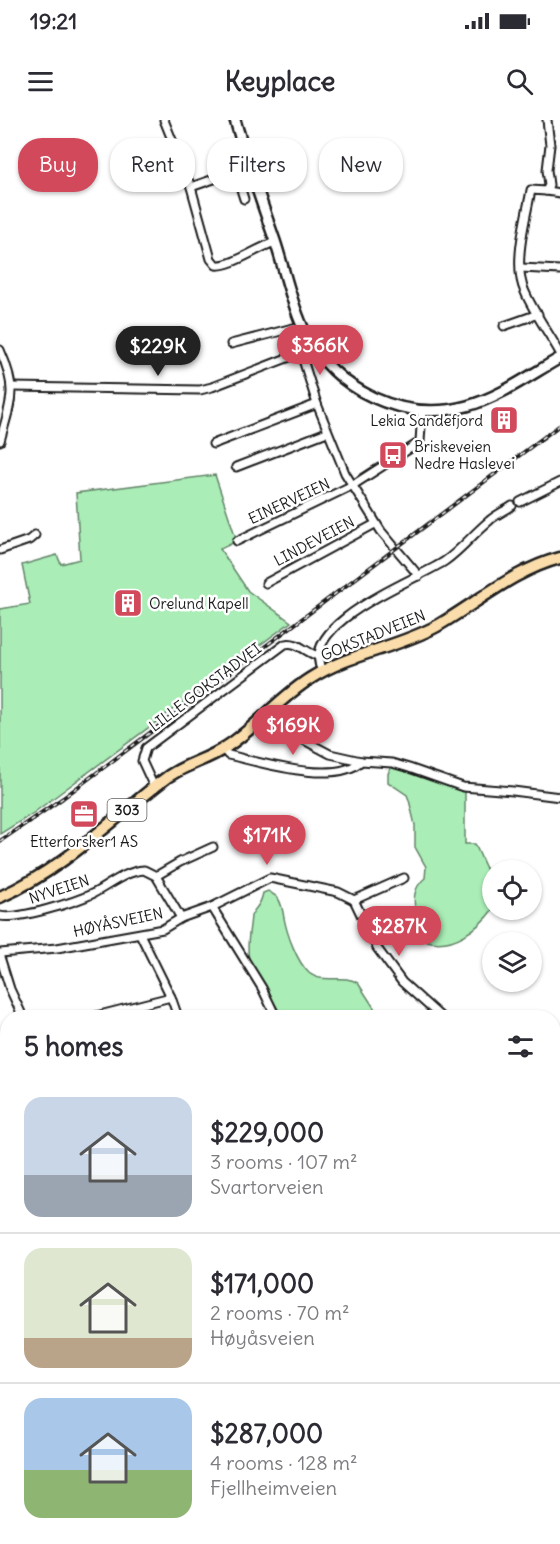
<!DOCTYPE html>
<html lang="en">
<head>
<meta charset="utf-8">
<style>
  :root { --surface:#fff; --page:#f2f2f3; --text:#2b2b33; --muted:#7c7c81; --line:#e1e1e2; --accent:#d1495b }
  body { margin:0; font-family:Delius,sans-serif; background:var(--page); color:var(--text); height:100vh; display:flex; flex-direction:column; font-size:22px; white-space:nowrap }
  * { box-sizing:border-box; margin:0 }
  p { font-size:20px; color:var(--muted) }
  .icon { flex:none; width:33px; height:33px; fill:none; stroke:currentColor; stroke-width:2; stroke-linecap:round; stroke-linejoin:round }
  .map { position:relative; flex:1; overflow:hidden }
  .details { position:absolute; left:0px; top:890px; width:561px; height:536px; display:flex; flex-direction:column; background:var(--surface); border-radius:24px 24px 0 0; box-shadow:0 2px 4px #0004 }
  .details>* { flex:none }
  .guide { position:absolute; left:18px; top:18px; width:525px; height:54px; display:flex; gap:12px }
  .controls { position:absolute; left:482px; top:740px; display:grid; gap:12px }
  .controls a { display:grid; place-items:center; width:60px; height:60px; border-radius:50%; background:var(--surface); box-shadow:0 2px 4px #0004; font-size:30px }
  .price { position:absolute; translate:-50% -51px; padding:0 14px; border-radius:21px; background:var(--accent); color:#fff; font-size:20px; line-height:39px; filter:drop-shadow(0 2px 3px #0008) }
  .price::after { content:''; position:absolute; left:50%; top:36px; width:18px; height:14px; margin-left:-9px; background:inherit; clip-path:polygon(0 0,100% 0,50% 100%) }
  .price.active { background:#222; color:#fff }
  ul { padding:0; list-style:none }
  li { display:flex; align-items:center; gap:18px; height:150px; padding:0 24px }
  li+li { border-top:2px solid var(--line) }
  li span { display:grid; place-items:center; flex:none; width:168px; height:120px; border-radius:18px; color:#555 }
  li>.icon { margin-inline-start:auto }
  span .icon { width:72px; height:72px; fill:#fffc; stroke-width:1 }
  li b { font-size:26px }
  h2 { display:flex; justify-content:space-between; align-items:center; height:72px; padding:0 24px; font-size:26px }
  .chip { padding:0 21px; border-radius:24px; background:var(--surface); box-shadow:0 2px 4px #0004; font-size:21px; line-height:54px }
  .chip.active { background:var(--accent); color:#fff }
  .status { display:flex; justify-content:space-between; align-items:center; height:42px; padding:0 30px; background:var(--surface); direction:ltr }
  .status svg { height:16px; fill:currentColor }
  header { display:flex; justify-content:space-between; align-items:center; height:78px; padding:0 24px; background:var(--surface); font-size:27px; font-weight:700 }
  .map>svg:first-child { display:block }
  .green { fill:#aaedb6; stroke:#638469; stroke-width:1.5 }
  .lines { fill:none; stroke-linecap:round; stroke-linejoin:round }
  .street-casing { stroke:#1c1c1c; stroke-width:11 }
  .secondary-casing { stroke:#1c1c1c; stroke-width:14 }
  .primary-casing { stroke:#1c1c1c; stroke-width:15 }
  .street { stroke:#fff; stroke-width:7 }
  .secondary { stroke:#fff; stroke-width:9 }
  .primary { stroke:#faddab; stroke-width:10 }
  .rail-casing { stroke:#1c1c1c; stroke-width:4 }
  .rail { stroke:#fff; stroke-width:1.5; stroke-dasharray:4.5; stroke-linecap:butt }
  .labels { text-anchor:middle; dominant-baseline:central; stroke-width:5; stroke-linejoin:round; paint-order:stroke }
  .shield { fill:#fff; stroke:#606060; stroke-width:1.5 }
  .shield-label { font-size:14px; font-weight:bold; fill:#1c1c1c }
  .poi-label { font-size:15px; fill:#1c1c1c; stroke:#fff; text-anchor:start }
  .street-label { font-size:15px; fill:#1c1c1c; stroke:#fff }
</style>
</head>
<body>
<div class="status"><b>19:21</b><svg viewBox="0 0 49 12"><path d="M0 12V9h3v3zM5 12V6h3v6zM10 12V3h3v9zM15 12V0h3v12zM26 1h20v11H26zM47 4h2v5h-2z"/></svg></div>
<header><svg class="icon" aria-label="menu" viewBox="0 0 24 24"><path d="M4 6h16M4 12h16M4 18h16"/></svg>Keyplace<svg class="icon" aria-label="search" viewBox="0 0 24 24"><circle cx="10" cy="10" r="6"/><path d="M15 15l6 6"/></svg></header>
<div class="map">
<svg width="560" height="1424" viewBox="0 0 560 1424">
  <rect width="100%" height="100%" fill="#fff"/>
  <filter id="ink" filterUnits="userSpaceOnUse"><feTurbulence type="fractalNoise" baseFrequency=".0167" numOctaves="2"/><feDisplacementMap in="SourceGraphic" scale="12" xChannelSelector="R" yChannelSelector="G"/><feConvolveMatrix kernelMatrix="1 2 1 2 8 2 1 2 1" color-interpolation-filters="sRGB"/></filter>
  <g filter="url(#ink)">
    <!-- green -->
    <g class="green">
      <path d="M215,355L237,421L220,429L248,471L291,502L32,694L0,714V489L30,484L22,445L57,435L61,444L80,439L76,373Z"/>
      <path d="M392,643L438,658L465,671V724H475L492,762L493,789C479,808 453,829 427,821C419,801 404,775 425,758L426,747L415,727V705L409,680L407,675L388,662V654Z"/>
      <path d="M268,771C272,774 277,776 279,780C282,785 283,792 284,798C287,814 297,842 309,853C324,865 343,853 358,863L380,897H282C273,877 255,860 249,839C246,826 250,810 251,796C256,785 260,788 263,773Z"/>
      <path d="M554,915L560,918V1003L554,1037Z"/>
      <path d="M0,1089L8,1096L7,1341L0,1336Z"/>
    </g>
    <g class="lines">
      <!-- street casing -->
      <g class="street-casing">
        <g id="street">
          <path d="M164,0L191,67L211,139L216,145C231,147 259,127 275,122"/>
          <path d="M547,0L550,25L547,50L549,65L546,71L531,70C526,99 512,145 525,172C534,193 549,213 560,233"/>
          <path d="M228,28L244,79"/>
          <path d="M191,67L234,52"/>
          <path d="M546,71L560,73"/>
          <path d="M521,148L560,150"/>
          <path d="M504,206L538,194"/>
          <path d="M231,224L293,208L317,284L345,353L381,411L419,456"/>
          <path d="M0,230C18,270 11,281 0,321"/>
          <path d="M12,267L200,270L212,267L300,233"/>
          <path d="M213,324L317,284"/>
          <path d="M236,347L327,312"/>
          <path d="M520,382L560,362"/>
          <path d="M237,421L353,365L420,322L422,290"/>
          <path d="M0,430L29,420L35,415"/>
          <path d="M266,463L375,404"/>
          <path d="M322,551C297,503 417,460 445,441C462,429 473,414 489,401C495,395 505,391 512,386"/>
          <path d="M270,589L298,617L330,634L361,641L392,643L409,648L463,667L513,671L560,677"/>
          <path d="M223,629L228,635C259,642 336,666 361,641"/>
          <path d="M154,667L142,641L146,628L285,524C298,521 306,533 318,536"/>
          <path d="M156,756L180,742L213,727"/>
          <path d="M354,780L377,828L402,862L441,897"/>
          <path d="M354,780L404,758"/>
          <path d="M212,787L262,868L276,897"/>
          <path d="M0,796C18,800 76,782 94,773C109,765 126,751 144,750L156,756L181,798"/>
          <path d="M140,814L171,877L178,897"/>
          <path d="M0,833L57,828L163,809L181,798L212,787L270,758L338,772L354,780"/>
          <path d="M0,837L10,869L23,897"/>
          <path d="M92,897L171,877"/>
          <path d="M0,928L8,924"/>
          <path d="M554,1169L560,1164"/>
          <path d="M554,1391L560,1383"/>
          <path d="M0,1397L8,1406"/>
          <path d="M22,1418L28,1419L35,1424"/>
          <path d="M145,1418L146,1424"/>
          <path d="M304,1418L305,1424"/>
          <path d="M327,1418V1424"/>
          <path d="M452,1418L459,1424"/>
          <path d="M463,1418L472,1424"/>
          <path d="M15,1424L17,1418"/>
          <path d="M91,1424L103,1418"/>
          <path d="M241,1424L257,1418"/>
          <path d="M345,1424L362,1418"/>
          <path d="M529,1424L534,1418"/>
        </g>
      </g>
      <!-- secondary casing -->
      <g class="secondary-casing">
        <path id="secondary" d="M235,0C247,41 261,81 275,121C285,151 291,184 305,212C335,271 403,303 467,286C500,277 530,255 560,238"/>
      </g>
      <!-- primary casing -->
      <g class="primary-casing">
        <path id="primary" d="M0,777C63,749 108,703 162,661C181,645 206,641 226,627C257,607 280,577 311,558C350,533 397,528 437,506C477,483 514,450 560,438"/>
      </g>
      <!-- street -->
      <use href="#street" class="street"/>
      <!-- secondary -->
      <use href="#secondary" class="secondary"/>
      <!-- primary -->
      <use href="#primary" class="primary"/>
      <!-- rail casing -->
      <g class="rail-casing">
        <path id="rail" d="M0,721L63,678L560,305"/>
      </g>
      <!-- rail -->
      <use href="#rail" class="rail"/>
    </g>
  </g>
  <!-- icons -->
  <defs>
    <g id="building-square" transform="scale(1.5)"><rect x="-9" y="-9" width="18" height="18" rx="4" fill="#d1495b" stroke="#fff"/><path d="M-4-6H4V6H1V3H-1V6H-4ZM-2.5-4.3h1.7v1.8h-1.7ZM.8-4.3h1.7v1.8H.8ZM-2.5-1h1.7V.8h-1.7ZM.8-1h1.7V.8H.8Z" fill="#fff"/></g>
    <g id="bus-square" transform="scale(1.5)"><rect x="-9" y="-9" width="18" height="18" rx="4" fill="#d1495b" stroke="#fff"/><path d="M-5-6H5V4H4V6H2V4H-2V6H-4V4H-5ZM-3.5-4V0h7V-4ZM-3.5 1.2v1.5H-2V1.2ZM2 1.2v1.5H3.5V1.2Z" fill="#fff"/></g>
    <g id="office-square" transform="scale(1.5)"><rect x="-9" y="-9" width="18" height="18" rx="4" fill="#d1495b" stroke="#fff"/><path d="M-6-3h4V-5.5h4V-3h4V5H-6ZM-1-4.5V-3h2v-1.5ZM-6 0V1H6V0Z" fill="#fff"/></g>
  </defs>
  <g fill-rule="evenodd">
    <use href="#building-square" x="504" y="300"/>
    <use href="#bus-square" x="393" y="335"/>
    <use href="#building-square" x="128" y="483"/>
    <use href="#office-square" x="84" y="694"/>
  </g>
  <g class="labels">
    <!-- shield labels -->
    <rect class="shield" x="107.5" y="679" width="39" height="22" rx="4.5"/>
    <g class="shield-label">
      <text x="127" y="690">303</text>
    </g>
    <!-- poi labels -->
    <g class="poi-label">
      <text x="483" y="300" text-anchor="end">Lekia Sandefjord</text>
      <text x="414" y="326">Briskeveien<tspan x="414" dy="17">Nedre Haslevei</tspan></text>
      <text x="149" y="483">Orelund Kapell</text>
      <text x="84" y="721" text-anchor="middle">Etterforsker1 AS</text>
    </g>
    <!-- street labels -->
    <g class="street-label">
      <text transform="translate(289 381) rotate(-25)">EINERVEIEN</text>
      <text transform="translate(314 421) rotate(-28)">LINDEVEIEN</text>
      <text transform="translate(373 515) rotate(-22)">GOKSTADVEIEN</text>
      <text transform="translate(205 567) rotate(-37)">LILLE GOKSTADVEI</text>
      <text transform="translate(59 769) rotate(-18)">NYVEIEN</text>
      <text transform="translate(118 802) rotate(-12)">HØYÅSVEIEN</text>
    </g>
  </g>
</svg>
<div class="controls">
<a><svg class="icon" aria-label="locate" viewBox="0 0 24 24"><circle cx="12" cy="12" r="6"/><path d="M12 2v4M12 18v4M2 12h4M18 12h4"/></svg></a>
<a><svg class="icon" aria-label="layers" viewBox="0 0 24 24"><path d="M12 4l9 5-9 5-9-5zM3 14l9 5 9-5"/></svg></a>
</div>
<b class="price" style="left:320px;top:256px">$366K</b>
<b class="price active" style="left:158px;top:257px">$229K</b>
<b class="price" style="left:293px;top:636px">$169K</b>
<b class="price" style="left:267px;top:746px">$171K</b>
<b class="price" style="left:399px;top:837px">$287K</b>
<div class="guide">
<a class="chip active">Buy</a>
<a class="chip">Rent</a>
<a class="chip">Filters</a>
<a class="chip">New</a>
</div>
<section class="details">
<h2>5 homes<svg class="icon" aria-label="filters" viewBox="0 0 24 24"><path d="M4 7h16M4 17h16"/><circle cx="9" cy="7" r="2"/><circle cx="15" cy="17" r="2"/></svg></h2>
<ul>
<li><span style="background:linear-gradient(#c9d6e8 65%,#9aa5b1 0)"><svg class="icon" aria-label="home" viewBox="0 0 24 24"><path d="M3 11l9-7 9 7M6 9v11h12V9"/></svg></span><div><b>$229,000</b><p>3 rooms · 107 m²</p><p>Svartorveien</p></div></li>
<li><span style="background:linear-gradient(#dfe7d0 75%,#b9a48a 0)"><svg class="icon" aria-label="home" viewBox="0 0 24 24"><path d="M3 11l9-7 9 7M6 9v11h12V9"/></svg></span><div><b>$171,000</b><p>2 rooms · 70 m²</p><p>Høyåsveien</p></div></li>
<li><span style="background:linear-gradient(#a9c7e8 60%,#8fb573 0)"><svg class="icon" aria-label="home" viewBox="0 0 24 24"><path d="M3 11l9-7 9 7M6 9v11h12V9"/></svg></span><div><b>$287,000</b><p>4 rooms · 128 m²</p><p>Fjellheimveien</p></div></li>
</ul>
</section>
</div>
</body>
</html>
